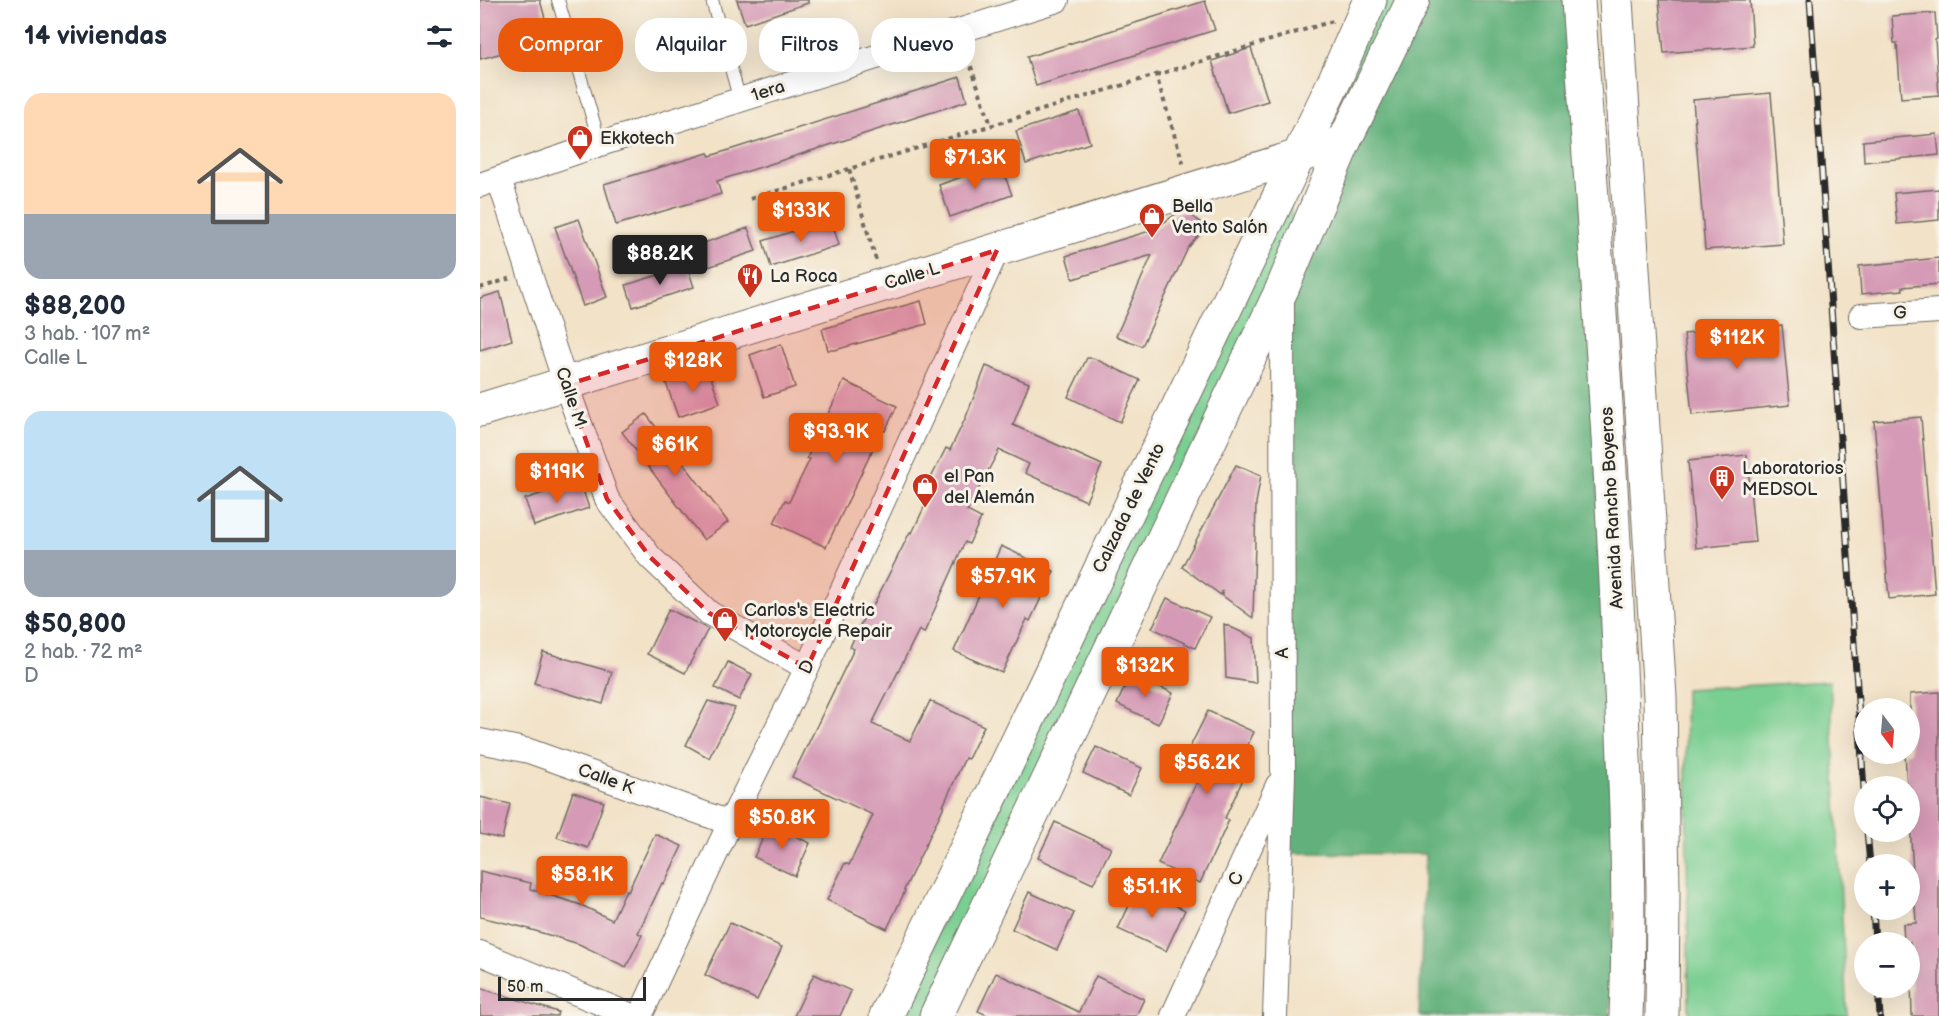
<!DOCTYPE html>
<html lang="es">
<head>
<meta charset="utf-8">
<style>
  :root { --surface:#fff; --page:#f6f6f7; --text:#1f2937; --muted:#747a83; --accent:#ea580c }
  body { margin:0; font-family:"Balsamiq Sans",sans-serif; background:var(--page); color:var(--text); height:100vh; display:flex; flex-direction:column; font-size:22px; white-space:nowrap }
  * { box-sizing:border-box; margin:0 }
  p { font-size:20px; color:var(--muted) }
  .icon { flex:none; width:33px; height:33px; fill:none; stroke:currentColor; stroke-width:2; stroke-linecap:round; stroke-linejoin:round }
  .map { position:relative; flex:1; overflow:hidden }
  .details { display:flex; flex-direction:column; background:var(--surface); width:480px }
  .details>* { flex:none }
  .guide { position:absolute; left:18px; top:18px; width:570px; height:54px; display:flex; gap:12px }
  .needle { width:39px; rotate:164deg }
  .tools { position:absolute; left:1374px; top:698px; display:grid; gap:12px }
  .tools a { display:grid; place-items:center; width:66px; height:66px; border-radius:50%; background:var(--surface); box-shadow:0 6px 24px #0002; font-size:30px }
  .scale { position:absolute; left:18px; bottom:15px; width:148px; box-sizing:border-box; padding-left:6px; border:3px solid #2b2b2b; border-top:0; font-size:16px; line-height:21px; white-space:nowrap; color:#2b2b2b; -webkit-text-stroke:4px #f7f3e8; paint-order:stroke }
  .price { position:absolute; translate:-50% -51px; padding:0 14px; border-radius:6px; background:var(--accent); color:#fff; font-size:20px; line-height:39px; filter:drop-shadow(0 2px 3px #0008) }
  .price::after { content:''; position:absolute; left:50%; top:36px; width:18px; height:14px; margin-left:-9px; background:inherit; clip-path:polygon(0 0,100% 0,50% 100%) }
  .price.active { background:#222; color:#fff }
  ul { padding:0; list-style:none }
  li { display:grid; align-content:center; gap:12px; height:318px; padding:0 24px }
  li span { display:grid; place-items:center; height:186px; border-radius:18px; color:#555 }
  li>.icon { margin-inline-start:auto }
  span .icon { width:108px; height:108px; fill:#fffc; stroke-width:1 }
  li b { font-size:26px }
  h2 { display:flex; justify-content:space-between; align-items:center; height:72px; padding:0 24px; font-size:26px }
  .chip { padding:0 21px; border-radius:24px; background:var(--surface); box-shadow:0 6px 24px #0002; font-size:21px; line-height:54px }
  .chip.active { background:var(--accent); color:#fff }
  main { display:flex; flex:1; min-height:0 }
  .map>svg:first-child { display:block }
  .green { fill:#79ce91; stroke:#527c5e; stroke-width:1.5 }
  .forest { fill:#62b17b; stroke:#466e53; stroke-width:1.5 }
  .building { fill:#d59ab5 }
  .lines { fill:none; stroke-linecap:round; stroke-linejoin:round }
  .lane-casing { stroke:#716b62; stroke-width:14 }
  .street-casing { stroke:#716b62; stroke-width:26 }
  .secondary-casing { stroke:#716b62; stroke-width:35 }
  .primary-casing { stroke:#716b62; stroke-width:35 }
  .highway-casing { stroke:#716b62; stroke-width:35 }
  .path { stroke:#716b62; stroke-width:4; stroke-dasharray:4.5 4.5; stroke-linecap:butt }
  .lane { stroke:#fff; stroke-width:12 }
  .street { stroke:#fff; stroke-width:24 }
  .secondary { stroke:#fff; stroke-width:33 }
  .primary { stroke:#fff; stroke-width:33 }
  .highway { stroke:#fff; stroke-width:33 }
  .rail-casing { stroke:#2b2b2b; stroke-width:7 }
  .rail { stroke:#f7f3e8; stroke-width:4.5; stroke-dasharray:14; stroke-linecap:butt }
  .marked { fill:#d62828; fill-opacity:0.2; stroke:#d62828; stroke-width:4.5; stroke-dasharray:12 8; stroke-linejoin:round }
  .labels { text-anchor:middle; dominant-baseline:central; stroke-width:6; stroke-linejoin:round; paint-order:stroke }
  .street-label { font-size:18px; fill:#2b2b2b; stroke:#f7f3e8 }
  .poi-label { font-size:18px; fill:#2b2b2b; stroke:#f7f3e8; text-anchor:start }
</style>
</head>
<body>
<main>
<section class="details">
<h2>14 viviendas<svg class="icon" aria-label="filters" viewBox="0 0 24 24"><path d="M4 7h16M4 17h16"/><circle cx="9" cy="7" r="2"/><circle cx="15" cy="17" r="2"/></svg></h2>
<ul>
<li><span style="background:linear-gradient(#ffd9b3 65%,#9aa5b1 0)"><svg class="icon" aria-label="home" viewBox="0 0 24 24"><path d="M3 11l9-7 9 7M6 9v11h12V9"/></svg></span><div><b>$88,200</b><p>3 hab. · 107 m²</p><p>Calle L</p></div></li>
<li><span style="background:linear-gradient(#bfe0f5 75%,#9aa5b1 0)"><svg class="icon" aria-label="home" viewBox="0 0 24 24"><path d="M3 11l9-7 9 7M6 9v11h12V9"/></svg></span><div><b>$50,800</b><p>2 hab. · 72 m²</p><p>D</p></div></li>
</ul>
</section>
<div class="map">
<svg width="1459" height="1016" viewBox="0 0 1459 1016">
  <rect width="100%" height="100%" fill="#f7f3e8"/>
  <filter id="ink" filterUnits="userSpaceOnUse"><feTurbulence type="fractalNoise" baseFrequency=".0167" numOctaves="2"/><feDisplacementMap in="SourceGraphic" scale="12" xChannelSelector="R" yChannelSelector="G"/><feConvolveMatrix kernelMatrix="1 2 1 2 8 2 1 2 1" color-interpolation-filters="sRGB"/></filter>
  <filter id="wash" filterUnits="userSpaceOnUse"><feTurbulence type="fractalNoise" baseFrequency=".008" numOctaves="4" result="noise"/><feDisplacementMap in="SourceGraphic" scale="24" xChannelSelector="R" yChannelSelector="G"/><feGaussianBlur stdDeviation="1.35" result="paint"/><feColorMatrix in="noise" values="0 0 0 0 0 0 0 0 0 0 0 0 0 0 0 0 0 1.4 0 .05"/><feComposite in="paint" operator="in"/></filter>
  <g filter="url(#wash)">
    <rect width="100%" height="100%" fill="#f2e2c7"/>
    <!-- green -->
    <g class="green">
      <path d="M897,0H919L866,101L860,100Z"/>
      <path d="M808,198L813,222L810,244L446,1016H417Z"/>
      <path d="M1350,681L1367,1016H1209L1205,689Z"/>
    </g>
    <!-- forest -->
    <path class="forest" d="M933,0H1097L1134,869L1130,1016H939L945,854L800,853L802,289Z"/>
    <g id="blocks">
      <!-- building -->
      <g class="building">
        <path d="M0,0H60L71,40L0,59Z"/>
        <path d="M257,0H328V3L265,24Z"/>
        <path d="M1179,0H1270L1273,46L1184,53Z"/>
        <path d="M725,1L735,30L556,86L547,57Z"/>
        <path d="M1455,13L1457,39L1455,40L1459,95L1421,98L1417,43H1414L1412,16Z"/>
        <path d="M771,48L788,101L748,113L732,61Z"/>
        <path d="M480,77L487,101L237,181L241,194L136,225L124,184L228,153L230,156Z"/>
        <path d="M1291,93L1303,244L1225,250L1213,100Z"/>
        <path d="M599,111L610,143L546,164L536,131Z"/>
        <path d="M1457,134L1459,155L1384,162L1383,141Z"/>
        <path d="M520,163L532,195L470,217L459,185Z"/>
        <path d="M1459,189V220L1417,224L1414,193Z"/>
        <path d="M706,211L726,227L708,248L662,346L636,336L672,255L593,279L586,256L673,230L696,214Z"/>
        <path d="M99,219L127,297L103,306L75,227Z"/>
        <path d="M351,219L359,245L291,267L283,241Z"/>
        <path d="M268,228L276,251L219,270L212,247Z"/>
        <path d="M1459,258V284L1422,287L1423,290L1381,294L1379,266Z"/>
        <path d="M207,266L214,287L153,307L146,285Z"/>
        <path d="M20,292L32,340L0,350V298Z"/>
        <path d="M441,301L447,324L355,350H348L342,329Z"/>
        <path d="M1302,325L1310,405L1212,415L1204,334Z"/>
        <path d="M301,344L315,387L284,397L270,355Z"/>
        <path d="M607,358H613L660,380L640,422L588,397Z"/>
        <path d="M506,366L549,383L533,425L622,465L606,501L545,473L549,464L519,450L487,511L501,518L489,544L485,542L444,633L439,630L392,724L430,741L450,701L504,726L488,759L485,758L463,806H464L424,890L425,891L407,929L347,900L365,863L369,865L393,815L312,777L374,649L370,647L385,615L388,616L430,532L432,533L455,484L449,482L466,448L470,450L486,417Z"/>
        <path d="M228,369L240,403L198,417L186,383Z"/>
        <path d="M364,381L417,406L405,431L402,430L346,547L294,523L305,500L309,502L330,459L327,458Z"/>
        <path d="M166,414L248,522L224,540L142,432Z"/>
        <path d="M1441,417L1455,594L1409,599L1394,421Z"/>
        <path d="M1267,455L1275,542L1216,548L1208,461Z"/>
        <path d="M756,465L781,475L776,503L773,618L743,596L742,591L741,595L702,567Z"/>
        <path d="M100,481L109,508L54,526L45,499Z"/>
        <path d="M521,546L574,571L550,621L547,619L522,673L474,651Z"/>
        <path d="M687,598L730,617L715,648L672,628Z"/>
        <path d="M189,609L228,629L205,673L167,654Z"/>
        <path d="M744,624L774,638L776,683L746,678Z"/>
        <path d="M63,652L132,672L123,704L54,683Z"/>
        <path d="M248,662L272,674L259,700L235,688Z"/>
        <path d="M651,673L693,693L678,724L637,704Z"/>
        <path d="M1459,692V1016H1432L1430,942H1424L1423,924L1436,923L1430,822V786H1427L1425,753H1430V694Z"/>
        <path d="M228,701L255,708L229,758L206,745Z"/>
        <path d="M728,711L774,732L756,769L766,773L745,818L749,820L720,883L678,864L717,782L697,773Z"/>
        <path d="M616,747L662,768L649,795L603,773Z"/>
        <path d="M93,792L124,802L108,848L77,837Z"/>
        <path d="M0,797L30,804L22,839L0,834Z"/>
        <path d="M575,822L631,848L613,884L558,858Z"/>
        <path d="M290,824L330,843L315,876L274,857Z"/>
        <path d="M175,834L202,846L184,884L182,883L158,933L162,935L146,967L99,944L42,927L0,917V871L51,883L50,889L101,905L132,920L146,890L148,891Z"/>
        <path d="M658,887L705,910L686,951L638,929Z"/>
        <path d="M549,892L594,913L577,950L532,929Z"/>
        <path d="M250,923L302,947L277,1000L225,975Z"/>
        <path d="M516,973L599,1012L616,976L664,999L656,1016H509L498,1011Z"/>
        <path d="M334,974L371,991L360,1016H314Z"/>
        <path d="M0,988L78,1012L77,1016H0Z"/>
      </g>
    </g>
  </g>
  <g filter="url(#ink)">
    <use href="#blocks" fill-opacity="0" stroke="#716b62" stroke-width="1.5"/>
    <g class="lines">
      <!-- lane casing -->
      <g class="lane-casing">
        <g id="lane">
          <path d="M78,0L120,144"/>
          <path d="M232,0L260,101"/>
        </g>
      </g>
      <!-- street casing -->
      <g class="street-casing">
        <g id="street">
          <path d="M19,179L86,385L127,499L170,557L229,613L327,668"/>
          <path d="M0,185L120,144L577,0"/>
          <path d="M1381,316L1459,311"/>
          <path d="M0,741L49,751L250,823"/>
          <path d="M0,953L152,1016"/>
          <path d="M160,1016L250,823L327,668L517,250"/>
          <path d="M693,1016L798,785"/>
          <path d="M795,1016L803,775L802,296"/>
        </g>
      </g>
      <!-- secondary casing -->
      <g class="secondary-casing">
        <path id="secondary" d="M0,410L864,142"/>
      </g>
      <!-- primary casing -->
      <g class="primary-casing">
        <g id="primary">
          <path d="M406,1016L853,84L890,0"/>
          <path d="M456,1016L802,289L864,142L933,0"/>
        </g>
      </g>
      <!-- highway casing -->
      <g class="highway-casing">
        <g id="highway">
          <path d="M1098,0C1113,216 1130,432 1139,648C1145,771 1151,893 1146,1016"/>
          <path d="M1136,0L1180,697L1183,891L1182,1016"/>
        </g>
      </g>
      <!-- path -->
      <g class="path">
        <path d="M485,49L511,125"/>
        <path d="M676,75L853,21"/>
        <path d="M270,199L369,169"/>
        <path d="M396,260L369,169L676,75L704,166"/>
        <path d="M0,288L31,278"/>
      </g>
      <!-- lane -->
      <use href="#lane" class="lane"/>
      <!-- street -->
      <use href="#street" class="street"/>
      <!-- secondary -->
      <use href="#secondary" class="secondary"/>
      <!-- primary -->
      <use href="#primary" class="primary"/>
      <!-- highway -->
      <use href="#highway" class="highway"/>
      <!-- rail casing -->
      <g class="rail-casing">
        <g id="rail">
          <path d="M1330,0L1384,789"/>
          <path d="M1387,831L1390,864"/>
          <path d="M1393,909L1395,942"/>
          <path d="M1398,987L1400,1016"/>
        </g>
      </g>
      <!-- rail -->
      <use href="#rail" class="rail"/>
    </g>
  </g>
  <!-- marked area -->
  <path class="marked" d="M517,250L327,668L229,613L170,557L127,499L86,385Z"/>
  <!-- icons -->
  <defs>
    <g id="shop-pin" transform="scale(1.35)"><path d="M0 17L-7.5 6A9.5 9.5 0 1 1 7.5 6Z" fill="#c8321e" stroke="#f7f3e8"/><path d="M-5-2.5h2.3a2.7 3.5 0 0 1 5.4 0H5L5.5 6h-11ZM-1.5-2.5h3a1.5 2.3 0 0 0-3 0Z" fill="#fff"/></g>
    <g id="restaurant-pin" transform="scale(1.35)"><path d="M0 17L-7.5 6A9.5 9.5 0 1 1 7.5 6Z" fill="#c8321e" stroke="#f7f3e8"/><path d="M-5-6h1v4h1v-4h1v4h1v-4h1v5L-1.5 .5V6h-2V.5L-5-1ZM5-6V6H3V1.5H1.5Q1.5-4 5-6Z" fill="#fff"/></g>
    <g id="building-pin" transform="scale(1.35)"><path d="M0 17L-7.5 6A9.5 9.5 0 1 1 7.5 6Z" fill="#c8321e" stroke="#f7f3e8"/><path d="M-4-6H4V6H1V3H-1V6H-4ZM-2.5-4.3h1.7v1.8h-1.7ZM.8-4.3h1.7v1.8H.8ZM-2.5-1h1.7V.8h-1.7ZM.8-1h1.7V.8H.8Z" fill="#fff"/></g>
  </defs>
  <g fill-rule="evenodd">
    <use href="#shop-pin" x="100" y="138"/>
    <use href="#shop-pin" x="672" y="216"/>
    <use href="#restaurant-pin" x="270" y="276"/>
    <use href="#building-pin" x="1242" y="478"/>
    <use href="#shop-pin" x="445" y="486"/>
    <use href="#shop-pin" x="245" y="620"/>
  </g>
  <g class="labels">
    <!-- street labels -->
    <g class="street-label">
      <text transform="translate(288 91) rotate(-18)">1era</text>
      <text transform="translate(432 276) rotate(-17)">Calle L</text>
      <text transform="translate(1420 313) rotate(-3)">G</text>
      <text transform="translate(91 397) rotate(71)">Calle M</text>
      <text transform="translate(649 508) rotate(-64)">Calzada de Vento</text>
      <text transform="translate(1132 508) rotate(-93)">Avenida Rancho Boyeros</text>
      <text transform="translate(802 653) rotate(-90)">A</text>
      <text transform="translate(327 667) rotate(-65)">D</text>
      <text transform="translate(126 779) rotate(20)">Calle K</text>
      <text transform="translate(756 879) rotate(-66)">C</text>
    </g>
    <!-- poi labels -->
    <g class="poi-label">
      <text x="120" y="138">Ekkotech</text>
      <text x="692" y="206">Bella<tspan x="692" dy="21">Vento Salón</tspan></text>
      <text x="290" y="276">La Roca</text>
      <text x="1262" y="468">Laboratorios<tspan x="1262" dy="21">MEDSOL</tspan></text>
      <text x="464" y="476">el Pan<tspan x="464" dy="21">del Alemán</tspan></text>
      <text x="264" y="610">Carlos's Electric<tspan x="264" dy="21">Motorcycle Repair</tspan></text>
    </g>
  </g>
</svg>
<div class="tools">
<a><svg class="needle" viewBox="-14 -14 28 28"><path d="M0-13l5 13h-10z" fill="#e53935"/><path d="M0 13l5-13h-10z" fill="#747a83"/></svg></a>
<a><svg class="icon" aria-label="locate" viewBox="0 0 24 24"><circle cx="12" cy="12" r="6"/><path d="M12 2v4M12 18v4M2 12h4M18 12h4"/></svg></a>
<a>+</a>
<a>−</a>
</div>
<div class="scale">50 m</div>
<b class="price" style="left:495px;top:190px">$71.3K</b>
<b class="price" style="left:321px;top:243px">$133K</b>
<b class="price active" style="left:180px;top:286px">$88.2K</b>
<b class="price" style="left:1257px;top:370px">$112K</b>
<b class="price" style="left:213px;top:393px">$128K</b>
<b class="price" style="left:356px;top:464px">$93.9K</b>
<b class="price" style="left:195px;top:477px">$61K</b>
<b class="price" style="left:77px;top:504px">$119K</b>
<b class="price" style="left:523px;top:609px">$57.9K</b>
<b class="price" style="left:665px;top:698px">$132K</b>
<b class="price" style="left:727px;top:795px">$56.2K</b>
<b class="price" style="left:302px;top:850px">$50.8K</b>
<b class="price" style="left:102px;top:907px">$58.1K</b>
<b class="price" style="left:672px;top:919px">$51.1K</b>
<div class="guide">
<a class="chip active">Comprar</a>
<a class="chip">Alquilar</a>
<a class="chip">Filtros</a>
<a class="chip">Nuevo</a>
</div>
</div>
</main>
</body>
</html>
